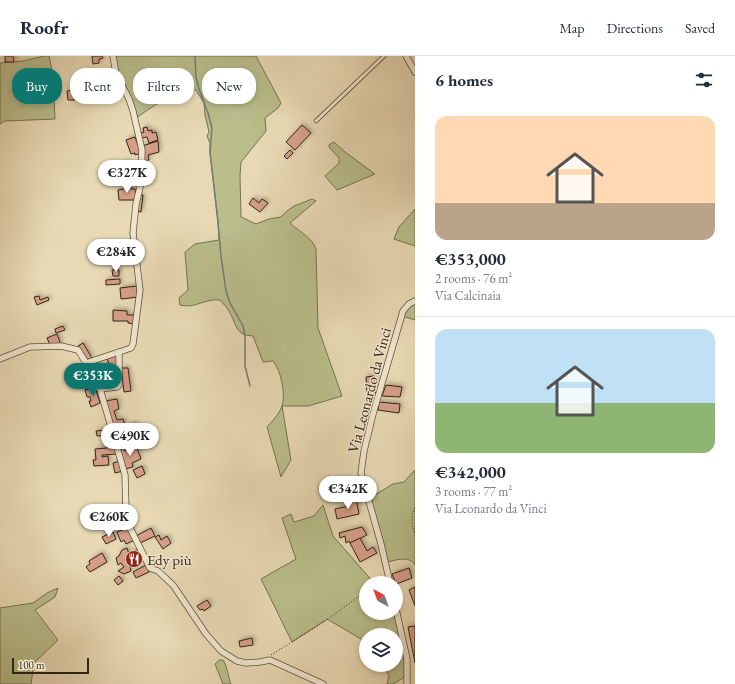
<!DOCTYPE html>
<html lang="en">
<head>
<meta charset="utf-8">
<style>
  :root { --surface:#fff; --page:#f6f6f7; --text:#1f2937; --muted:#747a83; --line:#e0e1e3; --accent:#0f766e }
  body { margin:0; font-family:"EB Garamond",serif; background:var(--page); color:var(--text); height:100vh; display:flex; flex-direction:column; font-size:15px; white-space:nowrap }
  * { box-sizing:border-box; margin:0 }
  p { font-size:13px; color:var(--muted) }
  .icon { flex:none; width:22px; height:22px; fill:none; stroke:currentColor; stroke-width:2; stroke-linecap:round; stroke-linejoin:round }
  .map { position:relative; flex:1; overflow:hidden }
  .drawer { display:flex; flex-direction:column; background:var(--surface); width:320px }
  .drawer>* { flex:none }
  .hud { position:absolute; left:12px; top:12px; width:343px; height:36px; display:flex; gap:8px }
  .needle { width:26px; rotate:319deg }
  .fabs { position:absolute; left:359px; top:520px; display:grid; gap:8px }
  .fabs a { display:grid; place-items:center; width:44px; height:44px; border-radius:50%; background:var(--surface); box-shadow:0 2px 6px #0003; font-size:20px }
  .scale { position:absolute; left:12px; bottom:10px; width:77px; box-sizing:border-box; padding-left:4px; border:2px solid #342514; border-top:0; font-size:11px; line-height:14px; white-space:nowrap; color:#342514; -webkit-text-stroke:3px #f0e6ce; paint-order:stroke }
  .price { position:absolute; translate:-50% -34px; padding:0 9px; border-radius:14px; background:#fff; color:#222; font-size:13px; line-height:26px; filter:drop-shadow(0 1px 2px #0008) }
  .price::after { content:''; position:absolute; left:50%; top:24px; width:12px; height:9px; margin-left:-6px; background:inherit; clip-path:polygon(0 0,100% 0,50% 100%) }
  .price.active { background:var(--accent); color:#fff }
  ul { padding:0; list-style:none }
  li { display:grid; align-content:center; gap:8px; height:212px; padding:0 20px }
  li+li { border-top:1px solid var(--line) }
  li span { display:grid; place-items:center; height:124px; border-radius:12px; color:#555 }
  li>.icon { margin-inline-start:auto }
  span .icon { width:72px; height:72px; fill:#fffc; stroke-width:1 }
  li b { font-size:17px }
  h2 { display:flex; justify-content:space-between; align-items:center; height:48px; padding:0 20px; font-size:17px }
  .chip { padding:0 14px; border-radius:16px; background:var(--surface); box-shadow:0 2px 6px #0003; font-size:14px; line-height:36px }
  .chip.active { background:var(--accent); color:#fff }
  header { display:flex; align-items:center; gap:24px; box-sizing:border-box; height:56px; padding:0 20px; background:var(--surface); border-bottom:1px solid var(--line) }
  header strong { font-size:19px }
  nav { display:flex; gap:22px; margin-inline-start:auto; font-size:14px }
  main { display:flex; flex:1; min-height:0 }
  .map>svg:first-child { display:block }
  .green { fill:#b9be8b; stroke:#767250 }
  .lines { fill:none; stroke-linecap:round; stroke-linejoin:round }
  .stream { stroke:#727d76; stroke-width:1.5 }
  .building { fill:#d59e88; stroke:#342514; filter:url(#shadow) }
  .lane-casing { stroke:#61523c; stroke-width:4.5 }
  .street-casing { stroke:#61523c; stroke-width:7 }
  .path { stroke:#342514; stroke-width:1; stroke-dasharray:1 2; stroke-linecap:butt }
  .lane { stroke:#f0e6ce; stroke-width:3 }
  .street { stroke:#f0e6ce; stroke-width:5.5 }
  .labels { text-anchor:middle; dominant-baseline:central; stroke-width:3; stroke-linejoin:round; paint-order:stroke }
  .street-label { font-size:15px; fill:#342514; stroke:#f0e6ce }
  .poi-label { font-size:15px; fill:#342514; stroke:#f0e6ce; text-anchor:start }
</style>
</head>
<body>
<header>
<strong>Roofr</strong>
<nav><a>Map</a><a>Directions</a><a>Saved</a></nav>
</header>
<main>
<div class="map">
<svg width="415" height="628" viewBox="0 0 415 628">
  <defs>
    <filter id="shadow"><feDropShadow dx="2" dy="-2" stdDeviation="2" flood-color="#0004"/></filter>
  </defs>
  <rect width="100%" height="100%" fill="#e8d9b4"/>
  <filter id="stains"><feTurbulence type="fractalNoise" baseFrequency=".005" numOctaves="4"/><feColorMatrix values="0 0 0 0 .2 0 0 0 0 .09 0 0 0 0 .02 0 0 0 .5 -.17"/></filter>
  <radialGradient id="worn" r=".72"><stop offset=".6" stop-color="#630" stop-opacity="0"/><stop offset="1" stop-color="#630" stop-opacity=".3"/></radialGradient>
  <!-- green -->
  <g class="green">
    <path d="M44,0H49L53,19L55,63L5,65L0,68V7L23,5Z"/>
    <path d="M113,0H256L281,47L278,52L265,62L266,75L241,106L240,120L241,161L256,168L269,163L281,161L287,155L294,150L312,143L316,145L290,167C299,176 312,181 316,193L318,272L342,340L308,350H282L291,404L281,421L267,371C272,365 279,359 282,350C286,339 281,314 273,305L263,306L253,280C235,279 237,269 230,257C228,252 223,248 220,244C206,242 195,253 180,249L179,242L188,234L185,196L195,188L219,184L218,166L210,96V87L207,80L209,76L205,59L204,47L196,34C179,32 148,53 135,63L116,18Z"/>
    <path d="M334,86L345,96L375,118L337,134L325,120L339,107V102L329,91V89Z"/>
    <path d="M415,153V190L394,183L399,171Z"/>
    <path d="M415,245V264L402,260Z"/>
    <path d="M415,414V509C409,499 395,504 385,507L368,443L393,428L404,426Z"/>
    <path d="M323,449L333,480L374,527H366V557H396L408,619L393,628H387L389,620L382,609H396V579H366V586L327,563L292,586L261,523L296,503L282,462L291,458L294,466L314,460Z"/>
    <path d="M58,532L55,541L35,554L58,584L34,607L31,628H0V552L33,547L47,537Z"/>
    <path d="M219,604H223C227,609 228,621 231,628H223L215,608Z"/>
  </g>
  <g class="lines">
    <!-- stream -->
    <path class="stream" d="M195,0L196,21L199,33L208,57L212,72L210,96L218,166L221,200L226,235L230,247L243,270L245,280V310L250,330"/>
  </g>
  <!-- building -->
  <g class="building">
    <path d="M5,0H13L14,6H5Z"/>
    <path d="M92,0H102L103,2L99,3V7L93,8Z"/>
    <path d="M74,34L75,44H68L67,35Z"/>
    <path d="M302,69L311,77L295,94L286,86Z"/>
    <path d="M147,71L148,75L152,74V77L156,76L158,84L149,87L147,81L142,82L140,77L144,76L143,72Z"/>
    <path d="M135,81L141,97L135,99V97L131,98L126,84Z"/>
    <path d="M158,85L159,96L148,99L149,104L144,105L142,90Z"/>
    <path d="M290,94L293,97L287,103L284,100Z"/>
    <path d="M124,107H128L129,115L138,114L139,129H133V125L118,127L117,116L124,115Z"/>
    <path d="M105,117L113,118V125H104Z"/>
    <path d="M144,120H151V126L144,125Z"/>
    <path d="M124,131H131V133H135L136,144H119L118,134L124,133Z"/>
    <path d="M138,139H143L141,156L137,155Z"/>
    <path d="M253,142L259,147L262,143L268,147L260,156L249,148Z"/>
    <path d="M112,214H119V220H113Z"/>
    <path d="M120,223V228L106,229V224Z"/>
    <path d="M137,230L138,241L121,243L120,232Z"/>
    <path d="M39,240L40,244L48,241L49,244L37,249L34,241Z"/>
    <path d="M113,254L127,255V259H134V268L128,267V265H113Z"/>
    <path d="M63,270L65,274L56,277L55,273Z"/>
    <path d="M57,278L61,289H50L47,282Z"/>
    <path d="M83,287L92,302L86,305L78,290Z"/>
    <path d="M116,299L118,312L108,316L106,312L102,315L99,310L109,308L107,303Z"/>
    <path d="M96,305L104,321L97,325L92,315H95L91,306Z"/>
    <path d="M121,312H128L131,335L124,336Z"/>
    <path d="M116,313L117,329L108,330V327L103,328L101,323L104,321L103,318Z"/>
    <path d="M88,316L95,331L86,334L85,330L80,331L79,327L81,326L79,320Z"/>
    <path d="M374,320L376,337L367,338L366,321Z"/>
    <path d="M386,329L402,331L400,341L382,340Z"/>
    <path d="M95,331L100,347L91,351L89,345H91L90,341H87L85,334Z"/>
    <path d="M117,343L119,353L114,355L117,364L123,363L125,369L113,372L105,345Z"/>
    <path d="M379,346L400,348L399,357L378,354Z"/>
    <path d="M135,367L136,372L130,374L129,369Z"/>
    <path d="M107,374V379L97,380L96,375Z"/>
    <path d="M125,376L129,389L118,392L115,378Z"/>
    <path d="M107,386H114L117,398L102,399V401L108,400L109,409L94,410L93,404H96L95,393L107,392Z"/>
    <path d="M136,390L141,403L132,407L133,411L125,413L119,394L124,392L125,395Z"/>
    <path d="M120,405L123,415L115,417L113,407Z"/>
    <path d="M142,410L145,418L137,422L133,414Z"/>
    <path d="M356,443L359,458L337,463L335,453L349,450L347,445Z"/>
    <path d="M121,459H126L128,469L121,471Z"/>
    <path d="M129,471L135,484L126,488L124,484L121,486L117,476Z"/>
    <path d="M362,471L367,479L350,487L349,485L346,487L345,480L340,482L339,477Z"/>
    <path d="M151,472L155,480L140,487L136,480Z"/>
    <path d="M113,476L116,483L106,488L102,481Z"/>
    <path d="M159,479L161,484L167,480L171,487L163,493L155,481Z"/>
    <path d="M360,482L367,495L373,491L377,497L360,506L350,487Z"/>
    <path d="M127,492L129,498L138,493L143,504L130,511L131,515L124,518L118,515L124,511L121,507L118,509L116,502L119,500L122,494Z"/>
    <path d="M102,497L107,506L90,516L86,511L90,508L89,505Z"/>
    <path d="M146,509L149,516L136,522L133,516Z"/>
    <path d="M409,512L412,522L396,528L392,518Z"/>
    <path d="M119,520L123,525L118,529L114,524Z"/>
    <path d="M415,531V550L409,534Z"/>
    <path d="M207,544L211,550L204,555L203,553L200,554L197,550Z"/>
    <path d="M415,570V607L408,571Z"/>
    <path d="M252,582L253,589L240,591L239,585Z"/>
  </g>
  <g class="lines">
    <!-- lane casing -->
    <g class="lane-casing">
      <path id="lane" d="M316,65L384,0"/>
    </g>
    <!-- street casing -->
    <g class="street-casing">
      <g id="street">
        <path d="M406,0L415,16"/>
        <path d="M0,303L30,291L61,290L78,294L86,307L100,333L125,419L126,455L130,472L150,512L158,515L173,529L206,578L221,595L237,605L246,607L260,606L270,604L323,628"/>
        <path d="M86,307L131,292L133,288L140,234L133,177L136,148L141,127L142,94L133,55L129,43L116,18L113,0"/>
        <path d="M100,333L117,331L119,329V296"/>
        <path d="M390,527L381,488L361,417L364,395L373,358L403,255L409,248L415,245"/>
        <path d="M396,553L407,603V628"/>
      </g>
    </g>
    <!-- path -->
    <g class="path">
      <path d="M415,452C410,461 412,469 415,478"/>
      <path d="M378,527L384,523"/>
      <path d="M271,599L324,566L366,535"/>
    </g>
    <!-- lane -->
    <use href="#lane" class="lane"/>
    <!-- street -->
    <use href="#street" class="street"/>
  </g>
  <!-- icons -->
  <defs>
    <g id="restaurant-disc" transform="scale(0.9)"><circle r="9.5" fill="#8f2418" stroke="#f0e6ce"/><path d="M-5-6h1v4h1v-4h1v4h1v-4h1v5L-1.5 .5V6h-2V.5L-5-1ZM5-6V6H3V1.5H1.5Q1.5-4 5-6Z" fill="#fff"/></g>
  </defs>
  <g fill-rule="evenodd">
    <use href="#restaurant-disc" x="134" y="503"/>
  </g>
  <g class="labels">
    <!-- street labels -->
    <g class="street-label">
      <text transform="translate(369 334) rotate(-75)">Via Leonardo da Vinci</text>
    </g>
    <!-- poi labels -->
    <g class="poi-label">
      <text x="147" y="503">Edy più</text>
    </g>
  </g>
  <rect width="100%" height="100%" filter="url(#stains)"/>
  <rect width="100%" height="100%" fill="url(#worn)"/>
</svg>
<div class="fabs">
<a><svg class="needle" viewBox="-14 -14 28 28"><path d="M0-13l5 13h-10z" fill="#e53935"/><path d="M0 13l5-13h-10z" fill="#747a83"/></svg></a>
<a><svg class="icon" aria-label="layers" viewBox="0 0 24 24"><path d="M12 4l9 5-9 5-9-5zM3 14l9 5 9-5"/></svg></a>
</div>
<div class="scale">100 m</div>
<b class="price" style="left:127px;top:138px">€327K</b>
<b class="price" style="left:116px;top:217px">€284K</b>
<b class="price active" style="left:93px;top:341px">€353K</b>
<b class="price" style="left:130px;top:401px">€490K</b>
<b class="price" style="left:348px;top:454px">€342K</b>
<b class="price" style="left:109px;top:482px">€260K</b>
<div class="hud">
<a class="chip active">Buy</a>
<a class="chip">Rent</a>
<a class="chip">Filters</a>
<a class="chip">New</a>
</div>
</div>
<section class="drawer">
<h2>6 homes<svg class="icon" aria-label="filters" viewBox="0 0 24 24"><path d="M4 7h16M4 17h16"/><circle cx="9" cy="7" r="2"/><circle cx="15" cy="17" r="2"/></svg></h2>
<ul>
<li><span style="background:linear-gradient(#ffd9b3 70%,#b9a48a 0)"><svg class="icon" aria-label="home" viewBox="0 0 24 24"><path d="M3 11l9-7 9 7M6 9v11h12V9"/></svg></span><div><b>€353,000</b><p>2 rooms · 76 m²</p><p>Via Calcinaia</p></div></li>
<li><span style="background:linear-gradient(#bfe0f5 60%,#8fb573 0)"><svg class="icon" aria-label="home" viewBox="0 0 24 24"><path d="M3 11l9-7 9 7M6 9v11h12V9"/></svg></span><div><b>€342,000</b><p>3 rooms · 77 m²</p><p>Via Leonardo da Vinci</p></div></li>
</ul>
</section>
</main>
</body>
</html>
